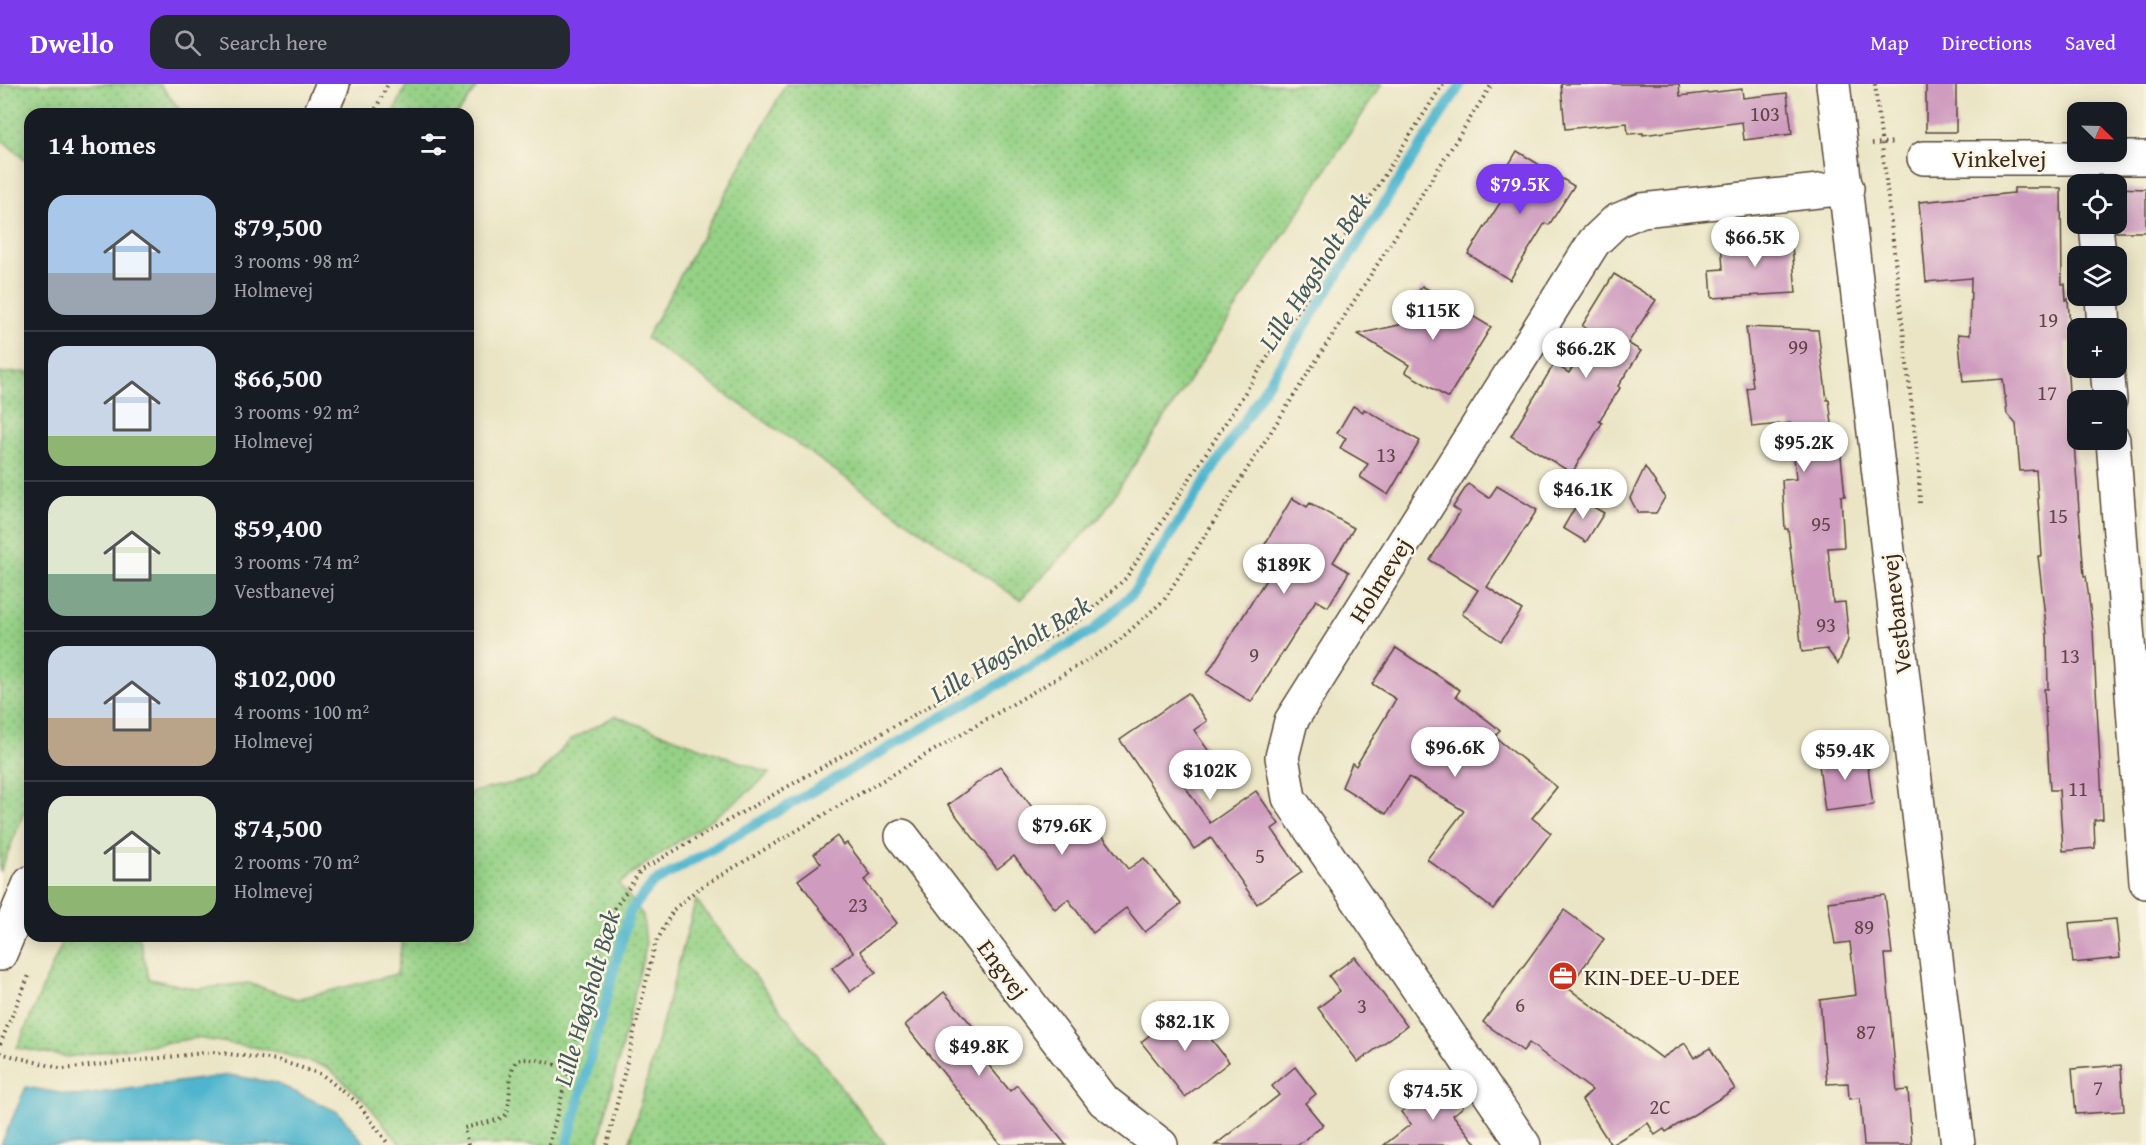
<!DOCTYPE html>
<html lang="en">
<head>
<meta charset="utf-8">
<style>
  :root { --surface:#171b24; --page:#242831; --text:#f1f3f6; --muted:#9ea1a6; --line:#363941; --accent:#7c3aed }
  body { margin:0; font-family:"Gentium Book Plus",serif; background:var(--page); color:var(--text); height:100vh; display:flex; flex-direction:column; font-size:22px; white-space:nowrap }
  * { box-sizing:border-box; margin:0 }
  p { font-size:20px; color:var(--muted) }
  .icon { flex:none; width:33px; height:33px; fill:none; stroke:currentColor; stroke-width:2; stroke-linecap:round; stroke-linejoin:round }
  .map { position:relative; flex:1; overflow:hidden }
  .panel { position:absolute; left:24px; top:24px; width:450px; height:834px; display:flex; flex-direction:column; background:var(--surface); border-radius:18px; box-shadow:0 3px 15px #0003 }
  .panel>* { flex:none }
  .needle { width:39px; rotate:113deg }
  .buttons { position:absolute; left:2067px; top:18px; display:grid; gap:12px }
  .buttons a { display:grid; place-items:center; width:60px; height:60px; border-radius:12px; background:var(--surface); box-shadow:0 3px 15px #0003; font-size:30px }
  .price { position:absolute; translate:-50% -51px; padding:0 14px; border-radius:21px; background:#fff; color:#222; font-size:20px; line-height:39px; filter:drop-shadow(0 2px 3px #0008) }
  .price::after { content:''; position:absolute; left:50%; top:36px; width:18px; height:14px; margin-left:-9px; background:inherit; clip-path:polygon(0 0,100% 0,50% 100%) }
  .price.active { background:var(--accent); color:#fff }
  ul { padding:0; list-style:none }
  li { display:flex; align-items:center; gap:18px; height:150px; padding:0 24px }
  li+li { border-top:2px solid var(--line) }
  li span { display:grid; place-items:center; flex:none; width:168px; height:120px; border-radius:18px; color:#555 }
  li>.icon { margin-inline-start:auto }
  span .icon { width:72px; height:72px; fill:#fffc; stroke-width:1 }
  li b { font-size:26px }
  h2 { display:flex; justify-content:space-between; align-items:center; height:72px; padding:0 24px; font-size:26px }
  header { display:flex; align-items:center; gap:36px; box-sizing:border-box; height:84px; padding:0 30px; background:var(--accent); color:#fff }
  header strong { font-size:28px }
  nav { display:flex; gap:33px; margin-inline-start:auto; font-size:21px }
  .search { width:420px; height:54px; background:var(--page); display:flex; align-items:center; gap:15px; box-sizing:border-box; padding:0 21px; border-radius:18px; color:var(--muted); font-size:22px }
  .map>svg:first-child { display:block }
  .grass { fill:url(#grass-dots); stroke:#687e52; stroke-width:1.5 }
  .water { fill:#4fb5ce; stroke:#457076; stroke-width:1.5 }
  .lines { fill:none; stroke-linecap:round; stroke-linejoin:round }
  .stream { stroke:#4fb5ce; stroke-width:10 }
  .building { fill:#cf9cbf }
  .minor-casing { stroke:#554637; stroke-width:36 }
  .tertiary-casing { stroke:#554637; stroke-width:36 }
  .path { stroke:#554637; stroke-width:4; stroke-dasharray:1.5 4.5; stroke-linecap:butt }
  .minor { stroke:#fff; stroke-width:33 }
  .tertiary { stroke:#fff; stroke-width:33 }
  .labels { text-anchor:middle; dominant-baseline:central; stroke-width:5; stroke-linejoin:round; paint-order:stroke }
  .number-label { font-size:21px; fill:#604646 }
  .street-label { font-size:24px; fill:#3b2a1e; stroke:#fcf5e5 }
  .poi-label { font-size:24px; fill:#3b2a1e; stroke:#fcf5e5; text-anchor:start }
  .water-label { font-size:26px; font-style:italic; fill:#425b5c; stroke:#fcf5e5 }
</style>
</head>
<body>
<header>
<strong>Dwello</strong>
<div class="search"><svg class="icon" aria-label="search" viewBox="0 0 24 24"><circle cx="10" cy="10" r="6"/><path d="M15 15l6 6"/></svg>Search here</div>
<nav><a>Map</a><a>Directions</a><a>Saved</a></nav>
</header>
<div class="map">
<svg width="2146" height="1061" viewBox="0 0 2146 1061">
  <defs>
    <pattern id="grass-dots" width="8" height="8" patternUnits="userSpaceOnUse" patternTransform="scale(1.5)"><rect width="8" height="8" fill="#95d186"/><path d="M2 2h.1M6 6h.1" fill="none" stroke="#7baa6d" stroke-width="1.8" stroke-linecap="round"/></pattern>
  </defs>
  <rect width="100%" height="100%" fill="#fcf5e5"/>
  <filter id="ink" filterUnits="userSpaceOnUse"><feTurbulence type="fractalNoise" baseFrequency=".0167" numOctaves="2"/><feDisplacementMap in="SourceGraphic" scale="12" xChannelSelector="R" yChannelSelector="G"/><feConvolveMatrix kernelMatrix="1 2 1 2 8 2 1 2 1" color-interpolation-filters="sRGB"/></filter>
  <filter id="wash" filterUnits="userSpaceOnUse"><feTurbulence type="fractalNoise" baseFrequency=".008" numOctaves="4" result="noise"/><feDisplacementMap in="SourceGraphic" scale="24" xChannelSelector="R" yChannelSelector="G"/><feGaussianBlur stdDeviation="1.35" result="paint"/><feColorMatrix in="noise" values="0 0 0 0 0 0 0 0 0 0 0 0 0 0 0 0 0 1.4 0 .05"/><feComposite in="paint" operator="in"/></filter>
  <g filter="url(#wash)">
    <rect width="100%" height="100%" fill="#ebe5c6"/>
    <!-- grass -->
    <g class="grass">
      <path d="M0,0H160L183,30H30L28,79L0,54Z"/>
      <path d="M407,0H479L458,30H393Z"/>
      <path d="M786,0H1382L1101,432L1020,516L646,254Z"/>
      <path d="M30,288V714L0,788V289Z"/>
      <path d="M615,632L770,689C724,732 668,761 619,800L643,831L646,862L598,1061H401L365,1017L327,983L270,966L197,954L68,973L17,964L65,852H139L149,895L197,905L248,899L297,915L397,890L403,852H468V709L536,694L570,656Z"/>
      <path d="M696,816L886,1061H629Z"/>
    </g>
    <!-- water -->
    <path class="water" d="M229,991L276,999L338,1028L366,1061H1L26,1003L77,1012Z"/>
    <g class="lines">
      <!-- stream -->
      <path class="stream" d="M567,1061L629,829L653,799L1094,546L1133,509L1461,0"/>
    </g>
    <g id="blocks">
      <!-- building -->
      <g class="building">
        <path d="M1561,0H1679L1680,12L1742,5L1743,14L1787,9L1792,50L1744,56L1742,38L1643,51V49L1628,50L1627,39L1565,45Z"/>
        <rect x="1926" y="0" width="30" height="48"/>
        <path d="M1517,67L1574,102L1549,141L1545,139L1510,196L1468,170L1513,98L1502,92Z"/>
        <path d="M2014,104H2061L2062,200H2065L2066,216L2068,215L2071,258H2066L2072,359H2074L2084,492H2086L2093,547L2103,735L2094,736L2095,764L2063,767L2059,706H2050L2044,605H2048L2047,550L2038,472H2042L2036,386L2020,387L2016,340L2007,330L2003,295L1963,298L1958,250L1970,251L1971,194L1926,198L1919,118L2014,109Z"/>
        <path d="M2116,104L2146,105V148H2116Z"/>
        <path d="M1791,150L1796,209L1712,214L1710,186L1723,185L1721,157Z"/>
        <path d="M1614,190L1656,216L1628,259L1641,267L1618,302L1620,304L1599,337L1602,339L1572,389L1511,352L1554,280L1569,289L1594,249L1582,242Z"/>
        <path d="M1422,202L1491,243L1448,314L1405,288L1409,281L1358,250L1399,241Z"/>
        <path d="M1746,243L1818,246L1827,316H1829L1835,363H1840L1845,412H1841L1844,463L1828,464L1833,519L1845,518L1848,547V556L1838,580L1827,565L1802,568L1788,445H1785L1782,396L1796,395L1791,339L1752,343L1747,304L1753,303Z"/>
        <path d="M1353,322L1363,328L1364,325L1420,357L1388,411L1360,393L1368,380L1340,364L1346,354L1337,349Z"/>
        <path d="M1645,383L1665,413L1656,429H1638L1630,414Z"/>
        <path d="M1468,400L1489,414L1497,402L1537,426L1487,503L1522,526L1501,557L1462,530L1478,506L1430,476L1460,428L1453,423Z"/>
        <path d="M1292,414L1307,423L1310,419L1354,444L1333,478L1349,488L1328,523L1316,516L1251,618L1207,590L1270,489L1254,479Z"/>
        <path d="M1580,415L1604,429L1586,458L1563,444Z"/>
        <path d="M1396,564L1460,606L1456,612L1500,646L1495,653L1557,703L1532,734L1551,749L1493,825L1427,775L1464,727L1409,693L1386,730L1342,703L1352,679L1356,682L1396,615L1372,600Z"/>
        <path d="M1188,609L1207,637L1194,646L1210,669L1177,691L1210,739L1256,707L1279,740L1272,745L1302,788L1257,820L1211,754L1194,765L1120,656Z"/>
        <path d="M1866,668L1873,721L1825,727L1818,673Z"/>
        <path d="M1000,682L1049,745L1080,722L1128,785L1144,774L1181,820L1145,848L1126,824L1093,849L1068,815L1055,825L1014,772L997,785L948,721Z"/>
        <path d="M837,752L843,761L847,759L871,791L864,796L897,839L860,867L876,888L850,908L832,884L853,868L798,796L821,779L814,770Z"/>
        <path d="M1885,811L1892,870H1885L1897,1007L1908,1006L1912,1061H1864L1860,1014L1849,1015L1848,999L1827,1000L1820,916L1856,911L1850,858L1835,860L1828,818Z"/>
        <path d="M1564,826L1604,855L1568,904L1662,974L1685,959L1694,974L1710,964L1735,1005L1666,1048L1664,1045L1655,1051L1648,1039L1611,1061L1582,1016L1592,1006L1529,959L1523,967L1483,938Z"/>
        <path d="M2116,835L2120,874L2073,879L2069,839Z"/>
        <path d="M1355,873L1407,942L1358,978L1318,924L1340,907L1329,892Z"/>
        <path d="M944,908L981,952L971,960L1010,1007L1017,1001L1066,1061H1001L940,985L905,941Z"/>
        <path d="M1186,923L1229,978L1185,1013L1141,958Z"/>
        <path d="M2121,981L2124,1027L2076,1030L2072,985Z"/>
        <path d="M1295,983L1316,1010L1305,1019L1323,1041L1298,1061H1215L1279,1011L1272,1002Z"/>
        <path d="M1441,996L1463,1023L1453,1031L1477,1061H1384L1411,1040L1401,1028Z"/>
      </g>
    </g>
  </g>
  <g filter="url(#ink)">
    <use href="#blocks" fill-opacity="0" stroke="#554637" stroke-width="1.5"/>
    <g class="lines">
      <!-- minor casing -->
      <g class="minor-casing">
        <g id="minor">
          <path d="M1833,0L1958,1061"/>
          <path d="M1924,74H2146"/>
          <path d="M2096,140L2099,172"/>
          <path d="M2102,212L2104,244"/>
          <path d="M2107,284L2110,316"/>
          <path d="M2113,356L2146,798"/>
          <path d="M902,752L1104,1017L1161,1061"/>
          <path d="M1524,1061L1289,714L1282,673L1291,637L1594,158L1616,137L1642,126L1847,104"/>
        </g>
      </g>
      <!-- tertiary casing -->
      <g class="tertiary-casing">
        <g id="tertiary">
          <path d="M320,30L333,0"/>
          <path d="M0,870L30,799"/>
        </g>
      </g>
      <!-- path -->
      <g class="path">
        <path d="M1875,0L1919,386L1920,419"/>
        <path d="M373,30L388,0"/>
        <path d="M1872,60L1895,58"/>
        <path d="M0,960L30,889"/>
        <path d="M0,969L63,985L213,968L277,976L321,990L358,1019L389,1061"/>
        <path d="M468,1061L464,1044L497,1036L506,1031C513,1012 506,994 516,977C534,971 552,980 569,986"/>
        <path d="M549,1061L608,834L641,786L1079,537L1126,494L1443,0"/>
        <path d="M607,1061L655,861L673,826L699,804L1115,560L1164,516L1492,0"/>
      </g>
      <!-- minor -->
      <use href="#minor" class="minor"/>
      <!-- tertiary -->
      <use href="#tertiary" class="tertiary"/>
    </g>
  </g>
  <!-- icons -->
  <defs>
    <g id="office-disc" transform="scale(1.5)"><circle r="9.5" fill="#c8321e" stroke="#fcf5e5"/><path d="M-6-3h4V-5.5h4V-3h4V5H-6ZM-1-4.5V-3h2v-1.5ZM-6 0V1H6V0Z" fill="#fff"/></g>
  </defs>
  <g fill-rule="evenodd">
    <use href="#office-disc" x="1563" y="892"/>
  </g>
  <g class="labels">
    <!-- number labels -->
    <g class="number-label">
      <text x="1765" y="29">103</text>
      <text x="2048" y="235">19</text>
      <text x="1798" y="262">99</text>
      <text x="2047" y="308">17</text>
      <text x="1386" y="370">13</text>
      <text x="2058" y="431">15</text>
      <text x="1821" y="439">95</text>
      <text x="1826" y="540">93</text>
      <text x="1254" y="570">9</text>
      <text x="2070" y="571">13</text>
      <text x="2078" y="704">11</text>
      <text x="1260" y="771">5</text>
      <text x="858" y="820">23</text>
      <text x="1864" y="842">89</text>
      <text x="1520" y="920">6</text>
      <text x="1362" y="921">3</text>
      <text x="1866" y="947">87</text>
      <text x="2098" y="1003">7</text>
      <text x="1660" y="1022">2C</text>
    </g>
    <!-- street labels -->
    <g class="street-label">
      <text x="1999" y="74">Vinkelvej</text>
      <text transform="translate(1380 496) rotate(-58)">Holmevej</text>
      <text transform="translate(1896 530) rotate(-97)">Vestbanevej</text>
      <text transform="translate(1003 885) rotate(53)">Engvej</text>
    </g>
    <!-- poi labels -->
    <g class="poi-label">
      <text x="1584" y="892">KIN-DEE-U-DEE</text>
    </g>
    <!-- water labels -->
    <g class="water-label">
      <text transform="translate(1314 187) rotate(-57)">Lille Høgsholt Bæk</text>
      <text transform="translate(1010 565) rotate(-31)">Lille Høgsholt Bæk</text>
      <text transform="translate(586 914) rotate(-74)">Lille Høgsholt Bæk</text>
    </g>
  </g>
</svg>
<div class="buttons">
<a><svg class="needle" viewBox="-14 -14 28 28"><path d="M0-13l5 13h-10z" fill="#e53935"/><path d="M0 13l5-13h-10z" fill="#9ea1a6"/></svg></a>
<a><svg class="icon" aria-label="locate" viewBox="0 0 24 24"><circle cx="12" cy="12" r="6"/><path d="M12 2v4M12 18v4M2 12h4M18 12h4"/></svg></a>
<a><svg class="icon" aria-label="layers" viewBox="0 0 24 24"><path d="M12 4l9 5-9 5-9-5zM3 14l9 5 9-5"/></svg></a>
<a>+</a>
<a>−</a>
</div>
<b class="price active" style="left:1520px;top:131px">$79.5K</b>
<b class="price" style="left:1755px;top:184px">$66.5K</b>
<b class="price" style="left:1433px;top:257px">$115K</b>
<b class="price" style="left:1586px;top:295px">$66.2K</b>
<b class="price" style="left:1804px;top:389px">$95.2K</b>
<b class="price" style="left:1583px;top:436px">$46.1K</b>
<b class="price" style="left:1284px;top:511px">$189K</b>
<b class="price" style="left:1455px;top:694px">$96.6K</b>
<b class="price" style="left:1845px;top:697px">$59.4K</b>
<b class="price" style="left:1210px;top:717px">$102K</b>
<b class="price" style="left:1062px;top:772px">$79.6K</b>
<b class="price" style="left:1185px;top:968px">$82.1K</b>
<b class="price" style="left:979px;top:993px">$49.8K</b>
<b class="price" style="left:1433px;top:1037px">$74.5K</b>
<section class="panel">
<h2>14 homes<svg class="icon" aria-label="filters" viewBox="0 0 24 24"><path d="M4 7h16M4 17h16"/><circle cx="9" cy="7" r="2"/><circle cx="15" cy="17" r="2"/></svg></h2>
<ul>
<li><span style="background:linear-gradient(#a9c7e8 65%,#9aa5b1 0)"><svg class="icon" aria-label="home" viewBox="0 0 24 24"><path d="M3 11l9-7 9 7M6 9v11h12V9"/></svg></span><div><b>$79,500</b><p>3 rooms · 98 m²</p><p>Holmevej</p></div></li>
<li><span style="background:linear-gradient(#c9d6e8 75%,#8fb573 0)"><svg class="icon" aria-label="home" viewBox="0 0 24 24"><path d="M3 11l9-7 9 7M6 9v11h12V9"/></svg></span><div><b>$66,500</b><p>3 rooms · 92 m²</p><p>Holmevej</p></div></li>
<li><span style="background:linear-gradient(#dfe7d0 65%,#7fa58c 0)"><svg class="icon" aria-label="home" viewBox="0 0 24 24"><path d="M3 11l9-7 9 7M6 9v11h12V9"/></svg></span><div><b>$59,400</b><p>3 rooms · 74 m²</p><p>Vestbanevej</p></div></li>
<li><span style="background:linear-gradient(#c9d6e8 60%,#b9a48a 0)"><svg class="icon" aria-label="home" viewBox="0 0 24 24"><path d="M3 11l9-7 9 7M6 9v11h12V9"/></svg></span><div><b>$102,000</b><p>4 rooms · 100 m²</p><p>Holmevej</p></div></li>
<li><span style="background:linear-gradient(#dfe7d0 75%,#8fb573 0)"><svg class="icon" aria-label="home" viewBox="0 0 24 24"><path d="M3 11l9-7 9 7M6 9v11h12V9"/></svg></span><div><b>$74,500</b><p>2 rooms · 70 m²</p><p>Holmevej</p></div></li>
</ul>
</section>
</div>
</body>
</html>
